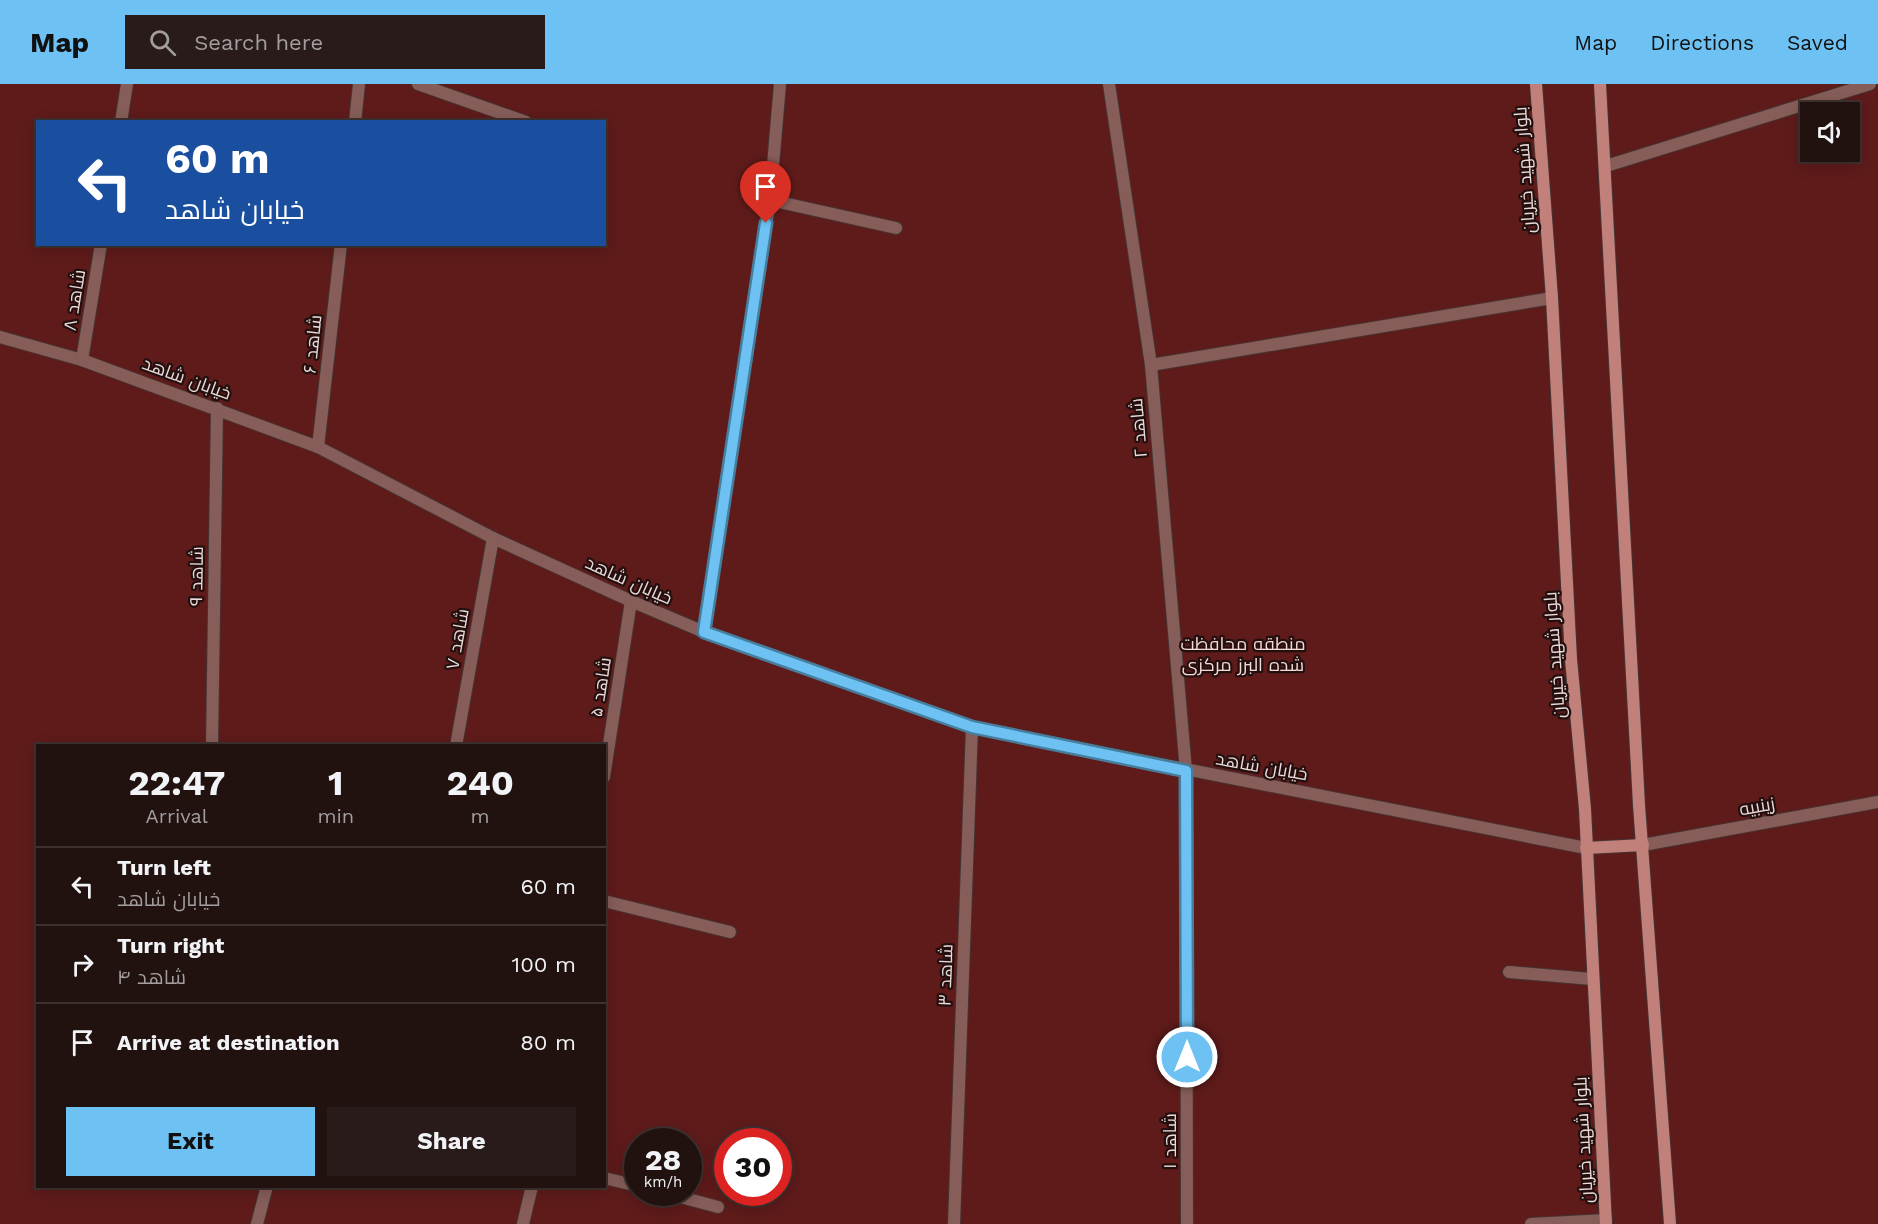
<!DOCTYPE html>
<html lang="en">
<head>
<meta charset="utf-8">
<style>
  body { margin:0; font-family:"Work Sans",Cairo,sans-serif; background:#291b19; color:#f1f3f6; height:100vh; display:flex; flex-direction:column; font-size:22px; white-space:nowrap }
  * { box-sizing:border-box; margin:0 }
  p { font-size:20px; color:#a29e9f }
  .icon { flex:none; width:33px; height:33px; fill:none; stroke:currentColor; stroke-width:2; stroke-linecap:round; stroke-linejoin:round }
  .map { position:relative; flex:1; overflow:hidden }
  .side { position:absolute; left:36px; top:660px; width:570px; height:444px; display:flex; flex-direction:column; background:#211210; border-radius:0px; box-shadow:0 3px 15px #0003,0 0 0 2px #3e3230 }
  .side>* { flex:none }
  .hud { position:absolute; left:36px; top:36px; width:570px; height:126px; border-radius:0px; box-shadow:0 3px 15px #0003,0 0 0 2px #3e3230; background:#1a4fa0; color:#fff; overflow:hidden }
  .controls { position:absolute; left:1800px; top:18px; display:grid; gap:12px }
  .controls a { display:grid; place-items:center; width:60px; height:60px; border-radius:0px; background:#211210; box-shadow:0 3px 15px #0003,0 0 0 2px #3e3230; font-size:30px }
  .speed { position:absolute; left:624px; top:1044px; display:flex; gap:12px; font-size:30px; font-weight:700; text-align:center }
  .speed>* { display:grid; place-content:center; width:78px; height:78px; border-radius:50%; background:#211210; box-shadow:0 3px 15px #0003,0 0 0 2px #3e3230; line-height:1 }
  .speed small { font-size:15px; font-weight:400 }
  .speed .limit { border:9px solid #d22; background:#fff; color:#111 }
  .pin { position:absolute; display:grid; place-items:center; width:51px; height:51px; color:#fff; margin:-62px -26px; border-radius:50% 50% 50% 0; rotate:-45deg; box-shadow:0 0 6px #0007 }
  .pin .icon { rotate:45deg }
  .me { position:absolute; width:66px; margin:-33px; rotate:0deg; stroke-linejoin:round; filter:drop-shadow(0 0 4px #0008) }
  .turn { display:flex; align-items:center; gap:21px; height:126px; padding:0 30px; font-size:27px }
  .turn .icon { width:78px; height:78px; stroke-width:2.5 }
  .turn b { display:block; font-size:42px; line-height:51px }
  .eta { display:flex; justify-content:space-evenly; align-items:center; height:102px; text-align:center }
  .eta b { font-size:36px; font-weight:700; line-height:42px }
  .action { display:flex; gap:12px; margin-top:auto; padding:12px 30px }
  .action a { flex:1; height:69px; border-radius:0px; background:#6dc2f3; color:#111; font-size:24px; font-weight:700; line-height:69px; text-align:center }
  .action a+a { background:#291b19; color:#f1f3f6 }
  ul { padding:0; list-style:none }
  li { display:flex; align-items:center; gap:18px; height:78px; padding:0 30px; border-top:2px solid #3e3230 }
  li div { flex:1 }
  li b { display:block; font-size:22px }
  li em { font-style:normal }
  header { display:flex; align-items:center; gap:36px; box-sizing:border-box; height:84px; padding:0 30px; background:#6dc2f3; color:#111 }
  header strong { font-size:28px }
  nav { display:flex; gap:33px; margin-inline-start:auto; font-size:21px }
  .search { width:420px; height:54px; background:#291b19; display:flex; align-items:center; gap:15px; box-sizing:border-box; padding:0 21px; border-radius:0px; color:#a29e9f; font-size:22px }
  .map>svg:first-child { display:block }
  .green { fill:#5e1b1a; fill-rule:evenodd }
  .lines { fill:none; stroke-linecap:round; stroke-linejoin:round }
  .minor-casing { stroke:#463331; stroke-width:14 }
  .secondary-casing { stroke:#463331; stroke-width:14 }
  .minor { stroke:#865d59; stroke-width:12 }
  .secondary { stroke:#c1807a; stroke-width:12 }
  .route-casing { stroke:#477e9e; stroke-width:15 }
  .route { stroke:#6dc2f3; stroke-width:10 }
  .labels { text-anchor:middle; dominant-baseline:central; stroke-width:4.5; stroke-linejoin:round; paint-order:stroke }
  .street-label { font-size:18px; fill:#e9dad9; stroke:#220f0e }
  .park-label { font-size:18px; fill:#f4d9d6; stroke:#220f0e }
</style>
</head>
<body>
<header>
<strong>Map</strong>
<div class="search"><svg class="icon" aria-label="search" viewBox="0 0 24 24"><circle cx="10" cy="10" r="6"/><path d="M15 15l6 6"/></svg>Search here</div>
<nav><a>Map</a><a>Directions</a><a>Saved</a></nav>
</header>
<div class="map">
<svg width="1878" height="1140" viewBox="0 0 1878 1140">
  <rect width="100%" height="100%" fill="#2c1816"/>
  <path class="green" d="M0 0H1878V1140H0ZM1810 28H1850V68H1810ZM38 38H604V160H38ZM38 662H604V1102H38ZM638 1058H688V1108H638ZM728 1058H778V1108H728Z"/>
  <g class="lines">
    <g class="minor-casing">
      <g id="minor">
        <path d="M418 0 526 38"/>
        <path d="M1109 0 1151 281 1186 687 1187 1140"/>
        <path d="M121 38 127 0"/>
        <path d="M355 38 359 0"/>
        <path d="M1606 82 1870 0"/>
        <path d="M770 116 896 144"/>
        <path d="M0 253 82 276 318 363 493 454 631 517 704 548 972 643 1586 764"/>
        <path d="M82 276 101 160"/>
        <path d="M1151 281 1552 214"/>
        <path d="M318 363 341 160"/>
        <path d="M704 548 770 116 780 0"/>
        <path d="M212 662 217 324"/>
        <path d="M456 662 493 454"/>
        <path d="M604 693 631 517"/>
        <path d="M1643 761 1878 718"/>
        <path d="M604 817 730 848"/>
        <path d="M1509 888 1592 895"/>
        <path d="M604 1094 638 1102"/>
        <path d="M662 1108 718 1123"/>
        <path d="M257 1140 267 1102"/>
        <path d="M523 1140 532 1102"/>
        <path d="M954 1140 972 643"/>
        <path d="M1531 1140 1606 1136"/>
      </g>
    </g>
    <g class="secondary-casing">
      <g id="secondary">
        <path d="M1536 0 1552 214 1571 575 1585 725 1606 1140"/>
        <path d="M1600 0 1639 721 1670 1140"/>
        <path d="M1586 764 1643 761"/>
      </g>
    </g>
    <use href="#minor" class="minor"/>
    <use href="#secondary" class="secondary"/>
  </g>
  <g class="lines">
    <g class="route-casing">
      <path id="route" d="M766 139 704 548 972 643 1186 687 1187 973"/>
    </g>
    <use href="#route" class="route"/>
  </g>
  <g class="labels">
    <g class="street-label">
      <text transform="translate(1524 86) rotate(-94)">بلوار شهید خیریان</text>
      <text transform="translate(74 216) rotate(-81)">شاهد ۸</text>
      <text transform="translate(312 260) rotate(-84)">شاهد ۶</text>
      <text transform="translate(187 294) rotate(20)">خیابان شاهد</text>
      <text transform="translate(1138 344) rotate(-95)">شاهد ۲</text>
      <text transform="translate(196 492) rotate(-89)">شاهد ۹</text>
      <text transform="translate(629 496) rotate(24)">خیابان شاهد</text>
      <text transform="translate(457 555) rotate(-80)">شاهد ۷</text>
      <text transform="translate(1554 571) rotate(-94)">بلوار شهید خیریان</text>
      <text transform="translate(600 603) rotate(-81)">شاهد ۵</text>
      <text transform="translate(1262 682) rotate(10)">خیابان شاهد</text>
      <text transform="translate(1757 722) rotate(-10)">زینبیه</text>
      <text transform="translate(945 891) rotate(-88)">شاهد ۳</text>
      <text transform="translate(1583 1056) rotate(-93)">بلوار شهید خیریان</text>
      <text transform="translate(1169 1057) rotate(-90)">شاهد ۱</text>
    </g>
    <g class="park-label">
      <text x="1243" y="559">منطقه محافظت<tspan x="1243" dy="21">شده البرز مرکزی</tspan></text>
    </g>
  </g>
</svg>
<div class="controls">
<a><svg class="icon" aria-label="sound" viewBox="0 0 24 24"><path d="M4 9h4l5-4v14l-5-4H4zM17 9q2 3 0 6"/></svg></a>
</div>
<div class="speed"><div>28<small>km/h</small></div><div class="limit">30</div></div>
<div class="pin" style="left:766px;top:139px;background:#d93025"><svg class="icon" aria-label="arrive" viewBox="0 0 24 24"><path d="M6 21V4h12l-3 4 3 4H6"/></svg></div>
<svg class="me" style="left:1187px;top:973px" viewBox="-20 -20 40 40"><circle r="17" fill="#6dc2f3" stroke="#fff" stroke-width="3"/><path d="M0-11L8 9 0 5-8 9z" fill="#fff"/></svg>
<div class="hud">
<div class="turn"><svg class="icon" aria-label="left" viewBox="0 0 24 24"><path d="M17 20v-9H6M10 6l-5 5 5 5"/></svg><div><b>60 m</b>خیابان شاهد</div></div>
</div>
<section class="side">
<div class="eta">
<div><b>22:47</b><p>Arrival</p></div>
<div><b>1</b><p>min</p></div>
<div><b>240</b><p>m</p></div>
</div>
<ul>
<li><svg class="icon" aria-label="left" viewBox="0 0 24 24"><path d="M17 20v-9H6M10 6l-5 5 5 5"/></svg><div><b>Turn left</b><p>خیابان شاهد</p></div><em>60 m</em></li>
<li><svg class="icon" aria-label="right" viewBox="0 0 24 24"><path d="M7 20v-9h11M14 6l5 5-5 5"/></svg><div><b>Turn right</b><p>شاهد ۴</p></div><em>100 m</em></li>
<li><svg class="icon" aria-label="arrive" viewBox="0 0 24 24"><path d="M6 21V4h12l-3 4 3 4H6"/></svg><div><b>Arrive at destination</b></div><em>80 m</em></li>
</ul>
<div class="action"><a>Exit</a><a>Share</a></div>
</section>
</div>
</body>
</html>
